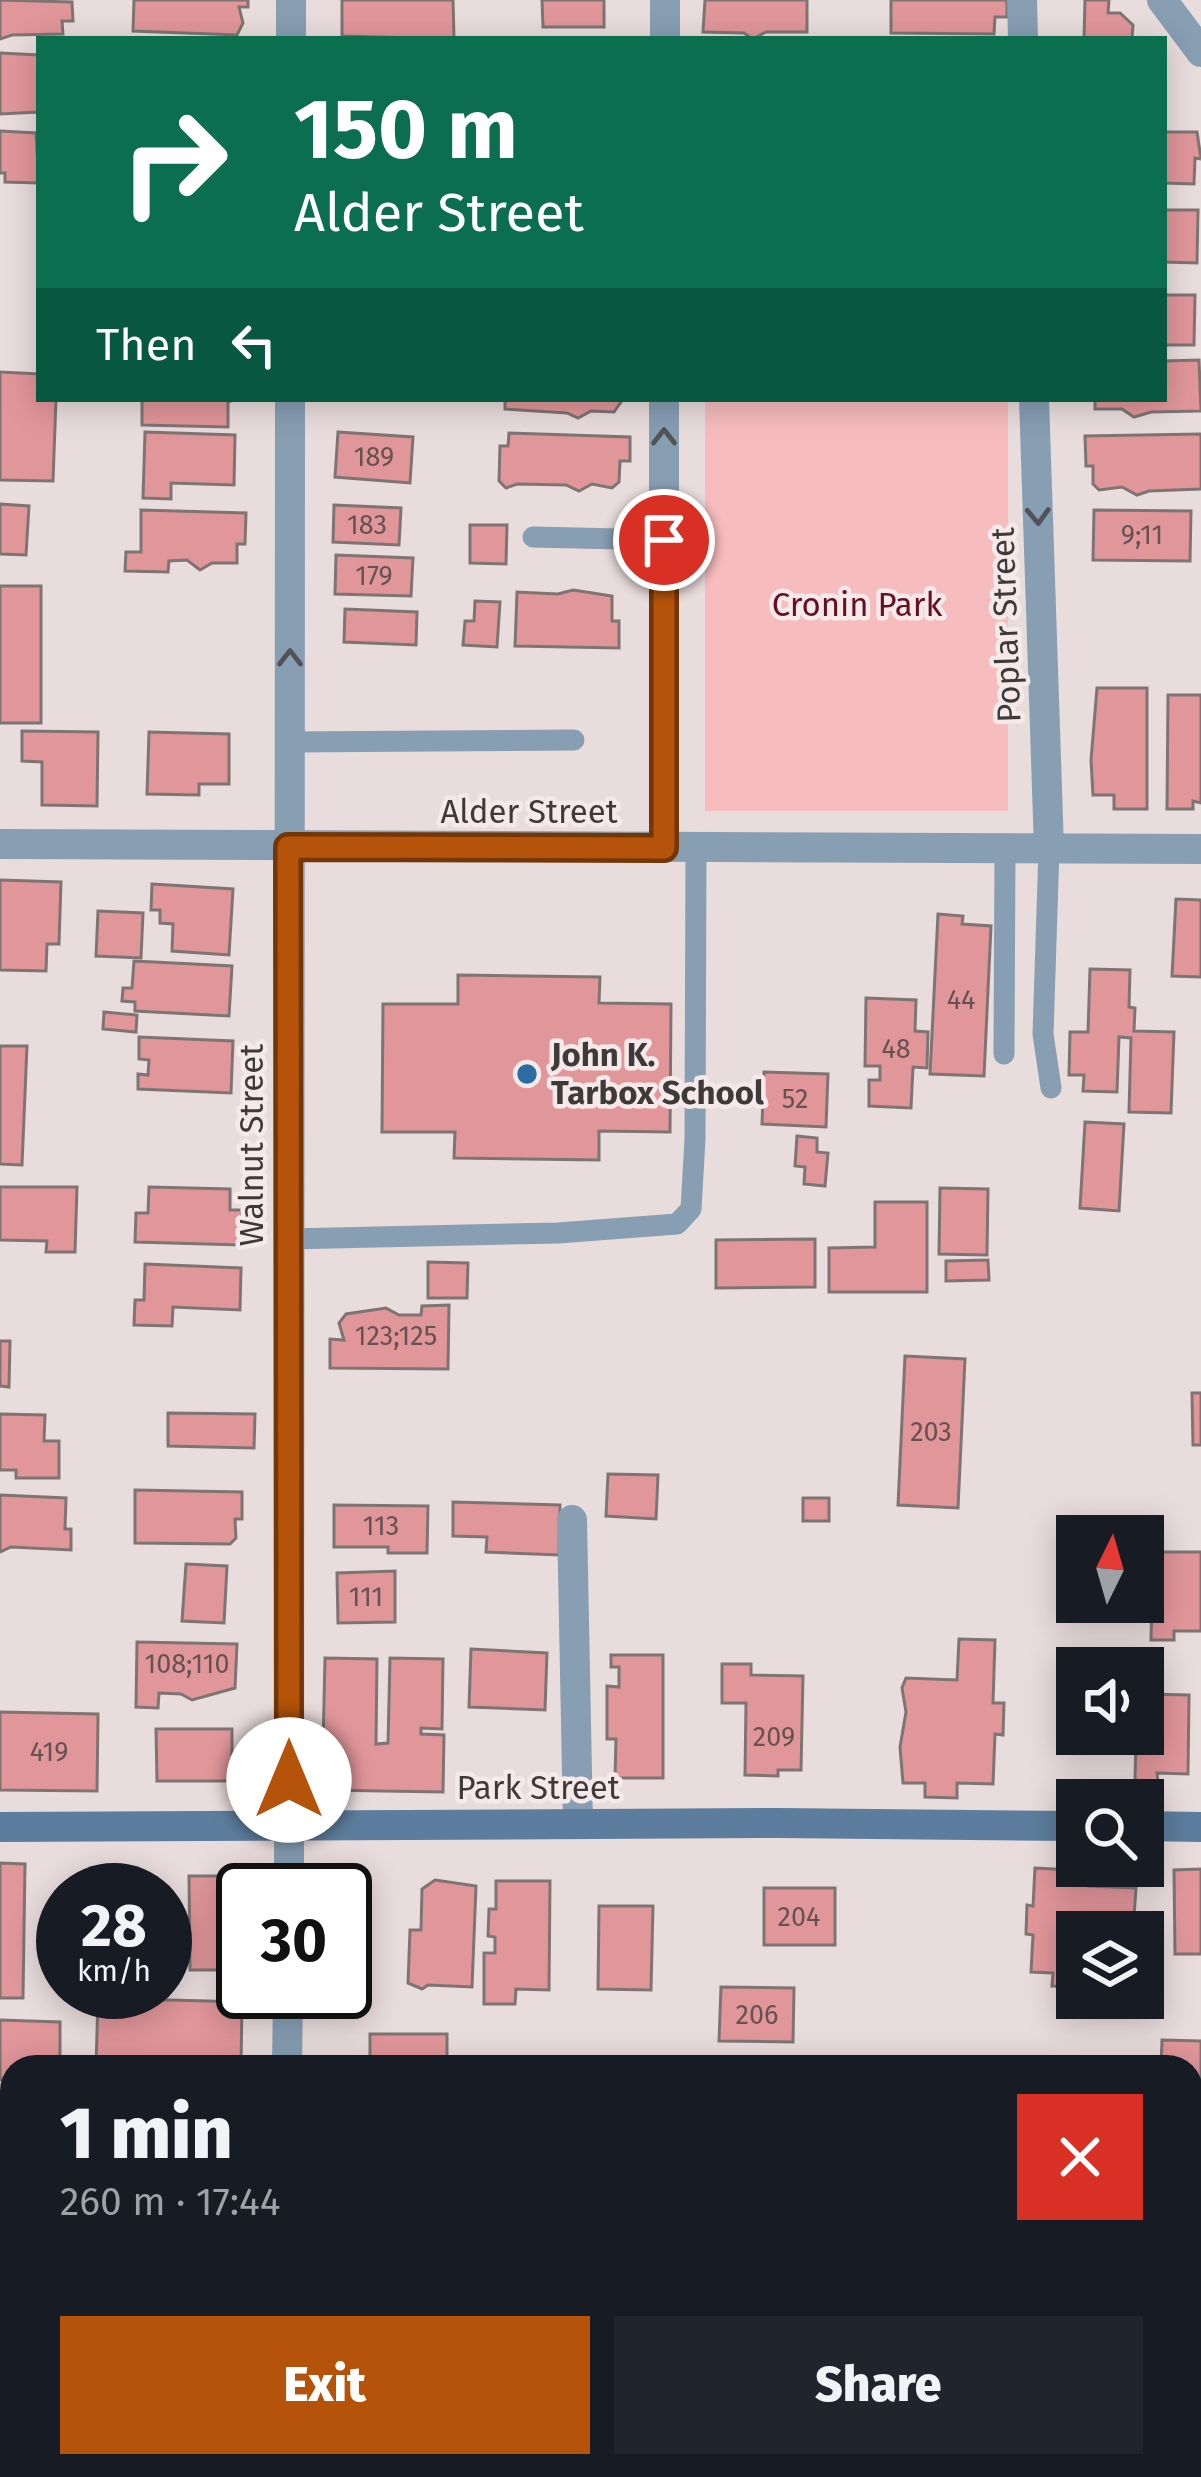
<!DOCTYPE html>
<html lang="en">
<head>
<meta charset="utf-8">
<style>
  body { margin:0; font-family:"Fira Sans",sans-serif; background:#20242c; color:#f1f3f6; height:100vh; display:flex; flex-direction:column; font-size:45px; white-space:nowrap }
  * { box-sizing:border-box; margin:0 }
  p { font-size:39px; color:#9ea1a6 }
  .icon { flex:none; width:66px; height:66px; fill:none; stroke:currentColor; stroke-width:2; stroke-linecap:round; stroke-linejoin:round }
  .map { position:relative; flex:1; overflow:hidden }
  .details { position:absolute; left:0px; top:2055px; width:1203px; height:423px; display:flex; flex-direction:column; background:#171b24; border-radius:36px 36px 0 0; box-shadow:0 6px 30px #0003 }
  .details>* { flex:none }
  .hud { position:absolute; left:36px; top:36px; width:1131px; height:366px; border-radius:0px; box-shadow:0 6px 30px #0003; background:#0b6e4f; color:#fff; overflow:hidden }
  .needle { width:78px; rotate:5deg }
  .buttons { position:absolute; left:1056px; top:1515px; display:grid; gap:24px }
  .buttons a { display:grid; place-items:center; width:108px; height:108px; border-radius:0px; background:#171b24; box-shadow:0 6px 30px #0003; font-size:60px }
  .speed { position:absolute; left:36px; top:1863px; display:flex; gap:24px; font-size:60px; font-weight:700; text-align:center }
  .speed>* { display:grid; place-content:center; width:156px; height:156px; border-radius:50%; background:#171b24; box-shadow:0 6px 30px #0003; line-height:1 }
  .speed small { font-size:30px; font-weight:400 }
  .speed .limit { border:6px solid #111; border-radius:18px; background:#fff; color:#111 }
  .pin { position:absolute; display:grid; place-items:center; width:102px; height:102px; color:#fff; margin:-51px; border:6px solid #fff; border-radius:50%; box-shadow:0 3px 12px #0007 }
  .me { position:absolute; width:132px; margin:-66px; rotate:0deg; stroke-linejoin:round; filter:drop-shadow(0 0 9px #0008) }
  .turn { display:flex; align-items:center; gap:42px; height:252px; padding:0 60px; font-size:54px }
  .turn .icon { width:156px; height:156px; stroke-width:2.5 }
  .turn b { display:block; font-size:84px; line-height:102px }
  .then { display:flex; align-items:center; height:114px; padding:0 60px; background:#0003; gap:24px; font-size:45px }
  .round { display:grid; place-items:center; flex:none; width:126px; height:126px; border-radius:0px; background:#20242c }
  .overview { display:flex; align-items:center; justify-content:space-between; height:204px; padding:0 60px }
  h1 { font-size:72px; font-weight:800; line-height:90px }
  .action { display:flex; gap:24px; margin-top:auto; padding:24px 60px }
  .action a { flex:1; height:138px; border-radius:0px; background:#b45309; color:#fff; font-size:48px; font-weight:800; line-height:138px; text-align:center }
  .action a+a { background:#20242c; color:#f1f3f6 }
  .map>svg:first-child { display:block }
  .green { fill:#f7bcbe }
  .building { fill:#e1969a; stroke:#7f7474; stroke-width:3 }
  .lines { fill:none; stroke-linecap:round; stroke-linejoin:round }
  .lane { stroke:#879eb3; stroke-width:21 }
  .street { stroke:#879eb3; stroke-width:30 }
  .secondary { stroke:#5c7d9d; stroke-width:30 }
  .oneway { stroke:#515358 }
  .route-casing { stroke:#753606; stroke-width:30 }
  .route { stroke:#b45309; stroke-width:21 }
  .poi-dot { fill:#2b6ca2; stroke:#f6e9ea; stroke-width:4.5 }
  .labels { text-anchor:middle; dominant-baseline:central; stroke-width:9; stroke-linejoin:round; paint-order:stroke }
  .number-label { font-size:27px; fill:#685152 }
  .park-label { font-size:33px; fill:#670e20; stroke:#f6e9ea }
  .street-label { font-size:33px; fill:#3f3a3a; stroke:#f6e9ea }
  .poi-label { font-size:33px; font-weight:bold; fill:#3f3a3a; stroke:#f6e9ea; text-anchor:start }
</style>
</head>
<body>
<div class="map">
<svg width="1201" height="2477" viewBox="0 0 1201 2477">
  <rect width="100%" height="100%" fill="#e9dcdc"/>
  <rect class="green" x="705" y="399" width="303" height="412"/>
  <g class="building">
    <path d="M0 0 72 2 73 21H62L63 34 12 35 0 39Z"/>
    <path d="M134 0H248V7H239L243 23 237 35 133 31Z"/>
    <path d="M342 0H453L454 39 342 36Z"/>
    <path d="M542 0H604V27H543Z"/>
    <path d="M705 0H807V32H766L753 39 744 33 703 32Z"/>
    <path d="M891 0H1007V17H995L994 34 891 33Z"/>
    <path d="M1085 0H1109L1108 13H1120L1133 25 1132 39H1084Z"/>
    <path d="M0 53 39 55V112L0 114Z"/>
    <path d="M0 131 36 133 39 183 5 182V173H0Z"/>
    <path d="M1164 132H1197L1201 159 1195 158 1194 184 1164 183Z"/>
    <path d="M1164 210H1198L1197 263 1164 262Z"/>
    <path d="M1164 295H1195L1194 345H1164Z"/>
    <path d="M1199 360 1201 411 1151 412 1134 417 1122 409H1095V399H1164V361Z"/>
    <path d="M0 372 39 374V399H56L53 481 0 480Z"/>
    <path d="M142 399H235L228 402V427L142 425Z"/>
    <path d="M505 399H623L614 412 591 411 578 418 567 413 505 409Z"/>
    <path d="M145 432 235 435 234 485 171 483V499L143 498Z"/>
    <path d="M338 432 413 437 410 483 335 477Z"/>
    <path d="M509 433 630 437V461H620L619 482 612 488 592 484 579 491 566 485 517 484 506 488 499 481 500 446H508Z"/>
    <path d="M1201 434V489L1149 491 1137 495 1122 487 1099 490 1093 484V466H1086L1085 436Z"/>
    <path d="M0 504 29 506 26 555 0 554Z"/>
    <path d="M334 505 401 508 399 545 333 542Z"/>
    <path d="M141 510 246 513 245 544H237V563H212L200 570 187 560 169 561 168 572 125 571 126 552H141Z"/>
    <path d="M1094 510 1191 511 1190 561 1093 560Z"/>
    <path d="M470 525H507L506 564 470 563Z"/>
    <path d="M336 555 413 558 411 596 335 594Z"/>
    <rect x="0" y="586" width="41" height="137"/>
    <path d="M573 590 612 596V621H619V648L515 646 517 592 558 594Z"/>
    <path d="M475 601 500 602 497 647 463 645 465 621H474Z"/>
    <path d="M345 609 417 612 416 645 344 642Z"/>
    <path d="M1097 688H1147V809H1114V795H1093L1091 760Z"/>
    <path d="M1168 695H1201V803L1193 801V809H1167Z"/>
    <path d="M22 731 98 732 97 806 42 805V762L22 761Z"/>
    <path d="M149 732 229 734V784H199V795L147 794Z"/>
    <path d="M0 880 61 882 59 944H47L46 971 0 970Z"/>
    <path d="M152 884 233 889 229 955 172 951 173 924 160 923V910H151Z"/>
    <path d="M1176 899 1201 900V977L1172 976Z"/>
    <path d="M98 911 143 913 141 958 96 956Z"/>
    <path d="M938 914 963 916 962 924 991 926 984 1076 930 1074Z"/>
    <path d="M134 961 232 966 229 1016 135 1011V1002L122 1001 123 988H132Z"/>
    <path d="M1090 969 1130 970 1129 1007 1135 1008 1134 1031 1174 1032 1171 1113 1129 1112 1131 1038 1119 1037 1117 1092 1083 1091 1084 1075H1069L1070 1032H1088Z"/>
    <path d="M458 975 600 977 599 1003 671 1004 670 1132 599 1131V1160L454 1158 455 1132H382L383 1004H458Z"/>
    <path d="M866 998 916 1000 915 1031 928 1032 927 1068 913 1067 911 1108 869 1106V1080H880V1066H865Z"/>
    <path d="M104 1012 137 1015 136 1032 103 1029Z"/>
    <path d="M139 1037 233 1041 231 1093 138 1089V1074L148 1075 149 1060 139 1059Z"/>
    <path d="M0 1046H27L22 1165 0 1164Z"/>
    <path d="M764 1072 828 1074 826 1127 762 1124Z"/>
    <path d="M1085 1122 1124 1124 1119 1211 1080 1208Z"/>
    <path d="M797 1136 817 1138V1152L828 1153 825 1186 804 1184 805 1167 795 1166Z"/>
    <path d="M0 1187H77L75 1252H46L47 1241 0 1240Z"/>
    <path d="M149 1187 230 1189V1210H242L241 1245 135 1242 136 1213H148Z"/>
    <path d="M940 1188 988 1189 987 1255 939 1254Z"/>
    <path d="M875 1202H927V1292H829V1248L875 1247Z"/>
    <path d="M815 1239V1287L716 1288V1240Z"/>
    <path d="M988 1260 989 1280 946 1281V1261Z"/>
    <path d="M428 1262 468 1263 467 1298H428Z"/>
    <path d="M145 1264 241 1268 240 1310 173 1307 172 1326 134 1325 135 1300H144Z"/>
    <path d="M449 1305 448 1369 330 1368V1339L344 1340 339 1323 346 1314 386 1308 399 1315H421L422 1306Z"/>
    <path d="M0 1341H10L9 1387 0 1386Z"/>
    <path d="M905 1356 965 1359 958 1508 898 1505Z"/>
    <path d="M1192 1393H1201V1445H1193Z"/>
    <path d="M168 1413 255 1414 254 1448 168 1446Z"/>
    <path d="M0 1414 45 1415 44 1441H59V1478H16V1470H0Z"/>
    <path d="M608 1474 658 1475 656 1519 606 1516Z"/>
    <path d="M135 1490 242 1492V1519H235L236 1538 230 1544 135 1543Z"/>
    <path d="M0 1495 66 1498 65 1529H71V1550L11 1547 0 1552Z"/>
    <rect x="803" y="1498" width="26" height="23"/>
    <path d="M453 1502 560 1505 559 1555 486 1552 487 1537 453 1536Z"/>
    <path d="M334 1505 428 1506 427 1553H388V1547H334Z"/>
    <path d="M1153 1552H1201V1631H1174V1640H1151Z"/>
    <path d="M186 1564 227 1566 224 1623 182 1621Z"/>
    <path d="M395 1571V1622L338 1623 337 1573Z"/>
    <path d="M959 1639 995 1640 993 1703H1004L1003 1735 995 1734 993 1784 957 1783V1798L925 1797V1783H903L900 1747 906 1712 902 1688 906 1678 957 1680Z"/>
    <path d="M137 1642 237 1644 235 1688 192 1700 181 1694 159 1693 158 1708 136 1707Z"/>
    <path d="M471 1649 547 1653 545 1710 469 1707Z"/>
    <path d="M611 1655H663V1778H615L616 1739H607V1686L619 1687V1667H611Z"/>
    <path d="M325 1658 377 1659 376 1744 388 1743 390 1658 443 1659 442 1729 421 1728V1734L444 1735 443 1792 322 1790Z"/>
    <path d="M722 1664H751V1675L803 1676 801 1770H778V1776L745 1775 746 1703H722Z"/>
    <path d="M1143 1694 1189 1695 1188 1774 1157 1773 1158 1782H1135L1136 1734H1143Z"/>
    <path d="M0 1712 98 1714 97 1791 0 1790Z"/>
    <path d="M156 1729H232V1781H157Z"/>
    <path d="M0 1863 25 1864 23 1998H0Z"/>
    <path d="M1035 1868 1090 1871 1089 1886 1136 1888 1133 1932H1077V1987L1052 1986 1053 1973 1031 1972 1033 1935 1026 1934 1027 1905 1033 1906Z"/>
    <path d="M1201 1869V1954H1175L1174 1870Z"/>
    <path d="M189 1876H240L242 1970H190Z"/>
    <path d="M435 1880 476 1886 472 1987 428 1985 422 1989 408 1983 410 1930H421L422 1889Z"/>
    <path d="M496 1881H550L549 1990 516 1989 515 2004H484V1953H495V1937L488 1936 489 1909H496Z"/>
    <rect x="764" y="1888" width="71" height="57"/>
    <path d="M599 1906H653L651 1990 598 1989Z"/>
    <path d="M721 1987 794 1988 793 2042 719 2041Z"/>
    <path d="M98 1998 242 2002 241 2067H96Z"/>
    <path d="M0 2020 60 2022V2067H12V2081L0 2080Z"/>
    <rect x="370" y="2034" width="77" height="33"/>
    <path d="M1162 2040 1201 2041V2096H1191V2067H1161Z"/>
    <path d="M1191 2154H1201V2267L1195 2262 1196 2242 1191 2237 1195 2192H1191Z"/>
    <path d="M0 2249H11L9 2301H0Z"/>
    <path d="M0 2321H12V2381L0 2380Z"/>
    <path d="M1191 2430H1201V2477H1167L1168 2466H1191Z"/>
    <rect x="138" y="2466" width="70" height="11"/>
    <rect x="493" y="2466" width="53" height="11"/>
    <rect x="799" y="2466" width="52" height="11"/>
    <path d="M855 2466H921L920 2477H855Z"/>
  </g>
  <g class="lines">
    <g class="lane">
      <path d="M533 537 664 540"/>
      <path d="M290 742 574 740"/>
      <path d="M1049 849 1043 1034 1051 1088"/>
      <path d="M1004 1054 1005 849"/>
      <path d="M288 1239 558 1233 677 1224 691 1209 695 1139 696 848"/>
    </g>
    <g class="street">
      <path d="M1022 0 1023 39"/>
      <path d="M1162 0 1201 52"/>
      <path d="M291 39V0"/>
      <path d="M665 39V0"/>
      <path d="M664 399V848"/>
      <path d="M1034 399 1049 849"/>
      <path d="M0 844 1201 849"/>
      <path d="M572 1520 578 1824"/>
      <path d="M289 1890 290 399"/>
      <path d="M287 2067 288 1992"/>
      <path d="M1191 2319H1201"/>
      <path d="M285 2466V2477"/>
      <path d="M1112 2466V2477"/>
    </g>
    <g class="secondary">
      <path d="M1143 1826 1201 1827"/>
      <path d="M0 1827 778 1823 1077 1826"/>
    </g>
  </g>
  <defs><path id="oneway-chevron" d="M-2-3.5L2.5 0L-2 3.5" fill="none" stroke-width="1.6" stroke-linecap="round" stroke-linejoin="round" transform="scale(3)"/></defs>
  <g class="oneway">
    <use href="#oneway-chevron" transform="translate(664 437) rotate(-90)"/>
    <use href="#oneway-chevron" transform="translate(1038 516) rotate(88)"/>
    <use href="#oneway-chevron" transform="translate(290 658) rotate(-90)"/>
  </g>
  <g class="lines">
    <g class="route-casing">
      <path id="route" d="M289 1780 288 847 664 848V540"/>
    </g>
    <use href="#route" class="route"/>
  </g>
  <circle class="poi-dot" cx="527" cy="1074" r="12"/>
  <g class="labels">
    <g class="number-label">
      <text x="374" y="457">189</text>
      <text x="367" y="525">183</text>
      <text x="1142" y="535">9;11</text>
      <text x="374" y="576">179</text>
      <text x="961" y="1000">44</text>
      <text x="896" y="1049">48</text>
      <text x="795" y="1099">52</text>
      <text x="396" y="1336">123;125</text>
      <text x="931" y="1432">203</text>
      <text x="381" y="1526">113</text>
      <text x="366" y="1597">111</text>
      <text x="187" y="1664">108;110</text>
      <text x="774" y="1737">209</text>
      <text x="49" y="1752">419</text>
      <text x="799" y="1917">204</text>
      <text x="757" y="2015">206</text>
    </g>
    <g class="park-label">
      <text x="857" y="605">Cronin Park</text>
    </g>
    <g class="street-label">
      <text transform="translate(1006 625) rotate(-92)">Poplar Street</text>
      <text x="529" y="812">Alder Street</text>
      <text transform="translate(252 1145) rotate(-90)">Walnut Street</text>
      <text x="538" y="1788">Park Street</text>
    </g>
    <g class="poi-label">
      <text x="551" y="1055">John K.<tspan x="551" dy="38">Tarbox School</tspan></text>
    </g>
  </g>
</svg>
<div class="buttons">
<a><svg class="needle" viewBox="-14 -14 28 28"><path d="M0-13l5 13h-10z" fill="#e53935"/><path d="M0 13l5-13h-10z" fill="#9ea1a6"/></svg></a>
<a><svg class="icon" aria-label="sound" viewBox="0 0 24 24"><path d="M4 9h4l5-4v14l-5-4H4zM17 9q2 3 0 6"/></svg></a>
<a><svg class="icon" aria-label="search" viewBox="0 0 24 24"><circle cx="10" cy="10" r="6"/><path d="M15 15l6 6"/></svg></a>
<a><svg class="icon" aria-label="layers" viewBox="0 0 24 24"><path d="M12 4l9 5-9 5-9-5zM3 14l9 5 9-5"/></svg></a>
</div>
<div class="speed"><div>28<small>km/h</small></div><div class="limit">30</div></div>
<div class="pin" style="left:664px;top:540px;background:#d93025"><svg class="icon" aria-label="arrive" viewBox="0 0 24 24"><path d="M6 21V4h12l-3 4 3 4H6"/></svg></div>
<svg class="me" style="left:289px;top:1780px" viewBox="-20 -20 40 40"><circle r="19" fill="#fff"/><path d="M0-13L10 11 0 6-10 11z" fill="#b45309"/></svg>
<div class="hud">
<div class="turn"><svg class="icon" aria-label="right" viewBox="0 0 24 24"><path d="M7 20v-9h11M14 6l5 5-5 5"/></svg><div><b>150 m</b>Alder Street</div></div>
<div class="then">Then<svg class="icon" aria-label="left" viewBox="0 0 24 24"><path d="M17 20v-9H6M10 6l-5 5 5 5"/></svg></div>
</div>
<section class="details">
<div class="overview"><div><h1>1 min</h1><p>260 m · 17:44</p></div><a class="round" style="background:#d93025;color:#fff"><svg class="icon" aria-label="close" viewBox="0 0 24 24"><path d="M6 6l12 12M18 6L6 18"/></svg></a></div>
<div class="action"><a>Exit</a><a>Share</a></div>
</section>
</div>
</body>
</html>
